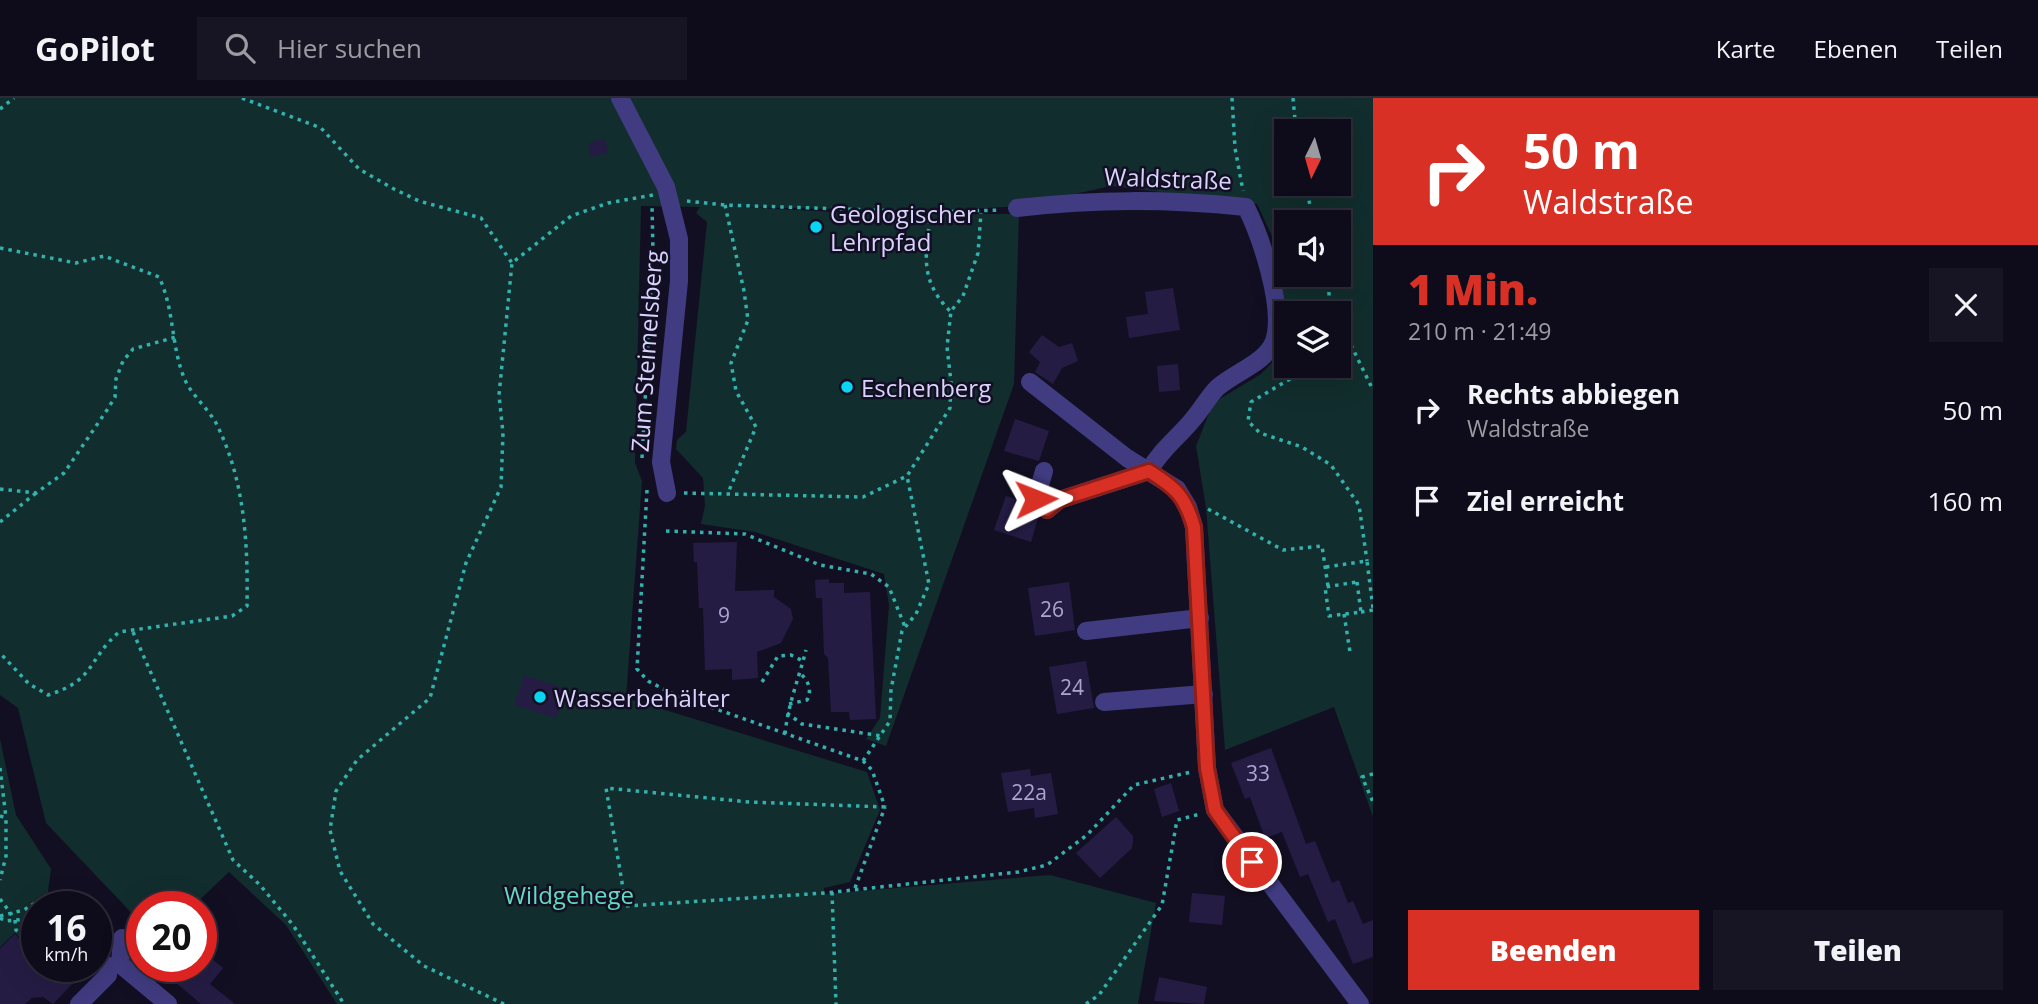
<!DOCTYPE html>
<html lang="de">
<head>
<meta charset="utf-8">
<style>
  body { margin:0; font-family:"Open Sans",sans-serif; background:#171423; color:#f1f3f6; height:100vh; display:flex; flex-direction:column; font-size:26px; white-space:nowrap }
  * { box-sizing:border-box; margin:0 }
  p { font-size:23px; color:#9b9ba2 }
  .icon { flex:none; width:38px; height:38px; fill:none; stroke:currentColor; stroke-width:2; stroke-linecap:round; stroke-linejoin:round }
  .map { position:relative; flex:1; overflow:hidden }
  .side { display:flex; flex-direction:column; background:#0e0b1a; width:665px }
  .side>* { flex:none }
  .banner { background:#d93025; color:#fff; overflow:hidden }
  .needle { width:46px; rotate:185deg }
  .buttons { position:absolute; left:1274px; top:21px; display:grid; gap:14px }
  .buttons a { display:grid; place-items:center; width:77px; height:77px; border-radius:0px; background:#0e0b1a; box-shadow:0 7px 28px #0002,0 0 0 2px #2e2b39; font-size:35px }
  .speed { position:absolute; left:21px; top:793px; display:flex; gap:14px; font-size:35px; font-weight:700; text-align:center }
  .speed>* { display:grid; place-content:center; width:91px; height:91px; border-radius:50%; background:#0e0b1a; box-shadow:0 7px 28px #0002,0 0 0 2px #2e2b39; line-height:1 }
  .speed small { font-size:18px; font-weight:400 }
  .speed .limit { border:10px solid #d22; background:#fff; color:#111 }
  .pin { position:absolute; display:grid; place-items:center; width:60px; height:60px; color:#fff; margin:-30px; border:4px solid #fff; border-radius:50%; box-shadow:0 2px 7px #0007 }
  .me { position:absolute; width:77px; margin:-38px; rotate:88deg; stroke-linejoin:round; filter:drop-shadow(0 0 5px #0008) }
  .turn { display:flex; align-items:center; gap:24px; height:147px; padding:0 35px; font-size:32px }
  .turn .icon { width:91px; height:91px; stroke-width:2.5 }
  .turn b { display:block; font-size:49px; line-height:60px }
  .round { display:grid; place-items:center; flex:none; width:74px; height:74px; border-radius:0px; background:#171423 }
  .overview { display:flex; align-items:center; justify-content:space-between; height:119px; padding:0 35px }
  h1 { font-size:42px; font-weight:800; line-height:52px; color:#d93025 }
  .action { display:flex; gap:14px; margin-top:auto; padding:14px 35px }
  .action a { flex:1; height:80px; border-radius:0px; background:#d93025; color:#fff; font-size:28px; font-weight:800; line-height:80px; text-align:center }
  .action a+a { background:#171423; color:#f1f3f6 }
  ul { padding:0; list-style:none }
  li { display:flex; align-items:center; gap:21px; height:91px; padding:0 35px }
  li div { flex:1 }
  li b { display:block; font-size:26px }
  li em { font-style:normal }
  header { display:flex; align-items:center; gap:42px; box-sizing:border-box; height:98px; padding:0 35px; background:#0e0b1a; border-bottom:2px solid #2e2b39 }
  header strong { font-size:33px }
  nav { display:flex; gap:38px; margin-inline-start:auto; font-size:24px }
  .search { width:490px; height:63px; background:#171423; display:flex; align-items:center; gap:18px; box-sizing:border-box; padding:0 24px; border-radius:0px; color:#9b9ba2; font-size:26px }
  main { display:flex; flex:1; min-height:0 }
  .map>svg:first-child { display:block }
  .green { fill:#122d2d; fill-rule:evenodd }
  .building { fill:#251c44 }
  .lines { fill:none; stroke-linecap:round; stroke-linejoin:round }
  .path { stroke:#33b1ad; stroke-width:3.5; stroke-dasharray:3.5 5; stroke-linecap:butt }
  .minor { stroke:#413c81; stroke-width:18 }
  .route-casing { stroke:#8d1f18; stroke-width:18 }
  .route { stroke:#d93025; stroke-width:12 }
  .poi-dot { fill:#09d5f3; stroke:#130f23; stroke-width:2.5 }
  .labels { text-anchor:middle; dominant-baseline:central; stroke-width:5; stroke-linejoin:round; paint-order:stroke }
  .number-label { font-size:21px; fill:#aca5cf }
  .street-label { font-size:24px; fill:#d9d3fd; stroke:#130f23 }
  .poi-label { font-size:24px; fill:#d9d3fd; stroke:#130f23; text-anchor:start }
  .park-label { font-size:24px; fill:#62dbc0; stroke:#130f23 }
</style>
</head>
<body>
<header>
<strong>GoPilot</strong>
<div class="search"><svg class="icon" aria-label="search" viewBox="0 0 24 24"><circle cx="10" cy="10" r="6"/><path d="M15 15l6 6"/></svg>Hier suchen</div>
<nav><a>Karte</a><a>Ebenen</a><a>Teilen</a></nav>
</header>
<main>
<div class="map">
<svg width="1373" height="906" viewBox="0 0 1373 906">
  <rect width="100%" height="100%" fill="#130f23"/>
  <g class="green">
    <path d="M0 0H1373V719L1334 609 1225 652 1206 410 1196 348 1213 305 1261 276 1281 255 1286 232V268H1339V215H1286V230L1273 166V140L1257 106 1111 88 1021 108 930 113 738 109 875 116H1019L1014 286 886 648 866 641 880 620 889 507 884 476 755 434 701 426 705 408 703 380 676 351 677 342 686 334 707 124 696 115 700 109 641 108 635 365 642 383 626 600 867 674 880 712 850 784 824 790V796L1050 777 1156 805 1138 906H337L286 827 229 774 193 808H142V826L46 725 18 610 0 597ZM1286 33H1339V86H1286ZM1286 124H1339V177H1286Z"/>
    <path d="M0 641 16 717 51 771 46 808H37V837L32 841 22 842 15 835 0 849Z"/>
  </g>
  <g class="building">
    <path d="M605 41 608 55 591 59 588 45Z"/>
    <path d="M1173 190 1180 232 1129 240 1126 219 1148 216 1145 194Z"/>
    <path d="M1042 237 1059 249 1072 245 1078 263 1062 270 1053 286 1035 274 1040 264 1029 254Z"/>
    <path d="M1178 266 1180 292 1159 294 1157 268Z"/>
    <path d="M1015 321 1049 333 1039 363 1004 353Z"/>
    <path d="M1006 398 1025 404 1038 420 1031 444 994 432Z"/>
    <path d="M737 444 735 493 774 492V499L791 511 793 521 781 545 757 554 758 580 732 582V571L705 572 703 510H699L697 464H694L693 445Z"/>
    <path d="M829 481V485H844V495L870 494 876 621 850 622 849 614H831L828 560 824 556 822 500H816L815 482Z"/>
    <path d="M1069 484 1075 532 1035 538 1028 490Z"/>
    <path d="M1086 563 1094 610 1057 616 1049 569Z"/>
    <path d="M524 577 566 591 556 620 514 607Z"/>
    <path d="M1271 650 1306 746 1315 743 1332 785 1339 782 1348 805 1353 803 1363 826 1373 822V859L1353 866 1335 821 1328 824 1308 776 1300 779 1282 734 1265 740 1250 699 1245 701 1231 665Z"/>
    <path d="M1030 671 1031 678 1051 675 1058 716 1035 720 1034 710 1008 714 1001 675Z"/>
    <path d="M1171 685 1179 713 1162 719 1154 691Z"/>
    <path d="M1116 719 1133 738V744L1132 750 1100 780 1076 755Z"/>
    <path d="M1192 795 1225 798 1222 827 1189 824Z"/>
    <path d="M15 836 26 849 37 838V868H69V875L76 882 53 906 43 899 32 900 25 906H0V850Z"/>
    <path d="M207 857 223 870 210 886 235 906H201L156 868H186L192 874 201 868Z"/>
    <path d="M1159 879 1207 889 1204 906 1154 903Z"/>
  </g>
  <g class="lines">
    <g class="path">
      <path d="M242 0 321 30 359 71 394 91 419 103 481 120 512 165"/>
      <path d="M1232 0 1235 50 1243 93"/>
      <path d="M1293 0 1296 33"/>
      <path d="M0 11 14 0"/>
      <path d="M1305 86 1314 124"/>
      <path d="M687 103 725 107 931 114 1001 112"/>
      <path d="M725 107 744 193 748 222 731 265 736 293 756 329 728 395"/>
      <path d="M931 114C926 154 918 181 950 213"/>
      <path d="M0 150 76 165 104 158 159 179C174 210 171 245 183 277 189 295 207 309 216 325 245 382 248 446 247 508L232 518 119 534C87 562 96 582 48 597L29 586 0 555"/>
      <path d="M1328 177 1330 215"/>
      <path d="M1339 235 1349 243 1373 292"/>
      <path d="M1312 268 1251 304 1248 323 1260 335 1302 349 1331 367 1359 407 1367 463"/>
      <path d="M642 360 653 155 652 106"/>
      <path d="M0 391 36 395 64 375 107 312 115 299 116 281 123 263 133 251 176 239"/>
      <path d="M647 392 637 571 648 583 671 595 863 663 872 672 885 709"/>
      <path d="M684 395 863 399 907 378 950 310 951 284 947 249 951 213 963 198 978 155 981 115"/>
      <path d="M1208 411 1283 452 1322 448 1328 488"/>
      <path d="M0 424 36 395"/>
      <path d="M666 433 745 436 820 467 871 476 889 489 905 529"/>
      <path d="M1326 469 1367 463 1373 510"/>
      <path d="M1357 484 1361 514 1329 518 1325 489Z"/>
      <path d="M1361 514 1373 512"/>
      <path d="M1344 516 1350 554"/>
      <path d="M133 534 233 762 260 787 293 827 344 906"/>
      <path d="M762 584 778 558 791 557 803 563"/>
      <path d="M789 606 807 602C812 592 809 584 801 576"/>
      <path d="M787 615 802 626 882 638"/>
      <path d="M785 636C788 606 799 580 806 552"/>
      <path d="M863 663 890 623 891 592 902 533 916 516 929 486 907 378"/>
      <path d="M0 670 6 720"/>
      <path d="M1373 676 1362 679 1373 704"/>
      <path d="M885 709 749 704 606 690 626 808 825 795 1018 774 1047 767 1087 737 1134 687 1191 674"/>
      <path d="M0 718 6 720V758L0 782"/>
      <path d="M855 790 885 709"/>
      <path d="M832 794 836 906"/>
      <path d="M0 801 12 817"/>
      <path d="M0 818 24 812 53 794"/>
      <path d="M0 820 6 823 37 820"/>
      <path d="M15 822 16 832 26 839 37 834"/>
      <path d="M504 906 424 868 373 826 340 773 330 732 336 693 357 662 430 600 466 465 501 389 503 335 499 297 512 165 571 118 608 105 653 97"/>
      <path d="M1086 906 1099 897 1162 807 1177 722 1200 716"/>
    </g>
    <g class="minor">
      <path d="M620 0 666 89 679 141V183L661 364 667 395"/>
      <path d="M1017 110C1098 101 1165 101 1246 109 1261 139 1285 210 1274 243 1266 265 1233 275 1217 290 1208 299 1202 311 1194 320 1179 339 1161 351 1149 373"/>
      <path d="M1030 284 1127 360 1177 391 1188 409 1194 429 1207 670 1215 712 1360 906"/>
      <path d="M1044 373 1036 401 1047 412 1059 402 1149 373"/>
      <path d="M1086 533 1200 520"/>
      <path d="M1104 604 1204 596"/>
      <path d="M122 840 120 866 168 906"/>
      <path d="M79 906 108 877 109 868"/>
    </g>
  </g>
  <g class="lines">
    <g class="route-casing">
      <path id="route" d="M1036 401 1047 412 1059 402 1149 373C1176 390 1185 398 1194 429L1207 670 1215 712 1252 764"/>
    </g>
    <use href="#route" class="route"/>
  </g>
  <g class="poi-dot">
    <circle cx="816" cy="129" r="7"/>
    <circle cx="847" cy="289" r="7"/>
    <circle cx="540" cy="599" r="7"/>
  </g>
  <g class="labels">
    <g class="number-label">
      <text x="1052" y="511">26</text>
      <text x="724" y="517">9</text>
      <text x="1072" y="589">24</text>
      <text x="1258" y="675">33</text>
      <text x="1029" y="694">22a</text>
    </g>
    <g class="street-label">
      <text transform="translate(1168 80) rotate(2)">Waldstraße</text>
      <text transform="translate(646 253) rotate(-86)">Zum Steimelsberg</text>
    </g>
    <g class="poi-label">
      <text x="830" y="115">Geologischer<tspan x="830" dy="28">Lehrpfad</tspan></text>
      <text x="861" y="289">Eschenberg</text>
      <text x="554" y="599">Wasserbehälter</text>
    </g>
    <g class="park-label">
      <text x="569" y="796">Wildgehege</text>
    </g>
  </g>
</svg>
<div class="buttons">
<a><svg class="needle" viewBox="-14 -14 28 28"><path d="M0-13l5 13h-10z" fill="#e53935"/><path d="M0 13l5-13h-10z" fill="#9b9ba2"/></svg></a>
<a><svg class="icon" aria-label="sound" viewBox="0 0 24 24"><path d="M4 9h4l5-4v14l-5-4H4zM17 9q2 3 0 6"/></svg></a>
<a><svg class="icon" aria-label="layers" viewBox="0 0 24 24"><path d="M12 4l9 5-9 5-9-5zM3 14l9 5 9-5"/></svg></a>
</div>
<div class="speed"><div>16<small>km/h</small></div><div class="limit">20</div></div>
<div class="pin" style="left:1252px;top:764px;background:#d93025"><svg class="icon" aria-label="arrive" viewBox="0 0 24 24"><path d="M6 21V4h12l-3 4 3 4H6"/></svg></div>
<svg class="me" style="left:1036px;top:401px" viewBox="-20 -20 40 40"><path d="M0-17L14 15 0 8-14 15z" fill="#d93025" stroke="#fff" stroke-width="4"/></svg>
</div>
<section class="side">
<div class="banner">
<div class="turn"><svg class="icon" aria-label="right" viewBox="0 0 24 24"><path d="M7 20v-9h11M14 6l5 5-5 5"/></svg><div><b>50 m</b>Waldstraße</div></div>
</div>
<div class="overview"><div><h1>1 Min.</h1><p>210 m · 21:49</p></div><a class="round"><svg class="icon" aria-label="close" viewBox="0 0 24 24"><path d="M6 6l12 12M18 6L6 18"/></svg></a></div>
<ul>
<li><svg class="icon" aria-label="right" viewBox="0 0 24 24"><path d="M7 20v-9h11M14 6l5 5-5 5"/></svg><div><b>Rechts abbiegen</b><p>Waldstraße</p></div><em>50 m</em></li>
<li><svg class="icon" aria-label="arrive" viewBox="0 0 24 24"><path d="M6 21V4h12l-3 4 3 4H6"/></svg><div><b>Ziel erreicht</b></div><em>160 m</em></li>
</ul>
<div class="action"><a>Beenden</a><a>Teilen</a></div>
</section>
</main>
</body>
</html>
